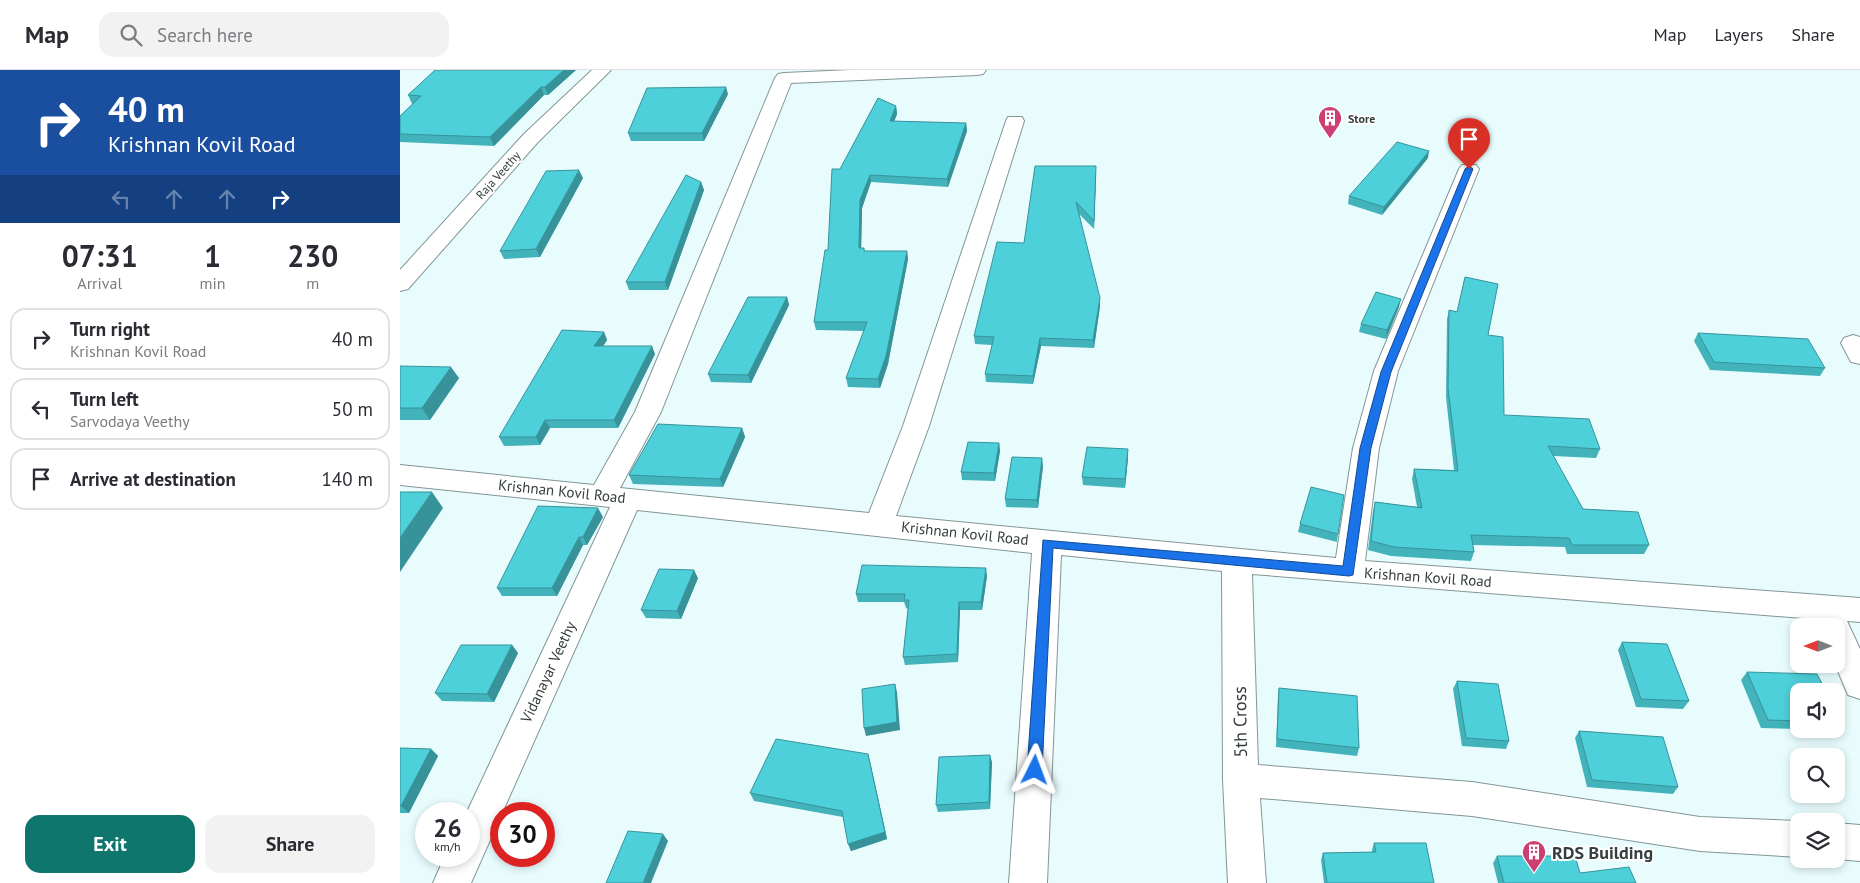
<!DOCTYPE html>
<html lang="en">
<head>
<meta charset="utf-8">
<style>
  body { margin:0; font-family:"PT Sans",sans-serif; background:#f2f2f3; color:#2b2b33; height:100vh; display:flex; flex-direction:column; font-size:19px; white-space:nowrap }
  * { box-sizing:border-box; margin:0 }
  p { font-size:16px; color:#7c7c81 }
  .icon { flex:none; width:28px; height:28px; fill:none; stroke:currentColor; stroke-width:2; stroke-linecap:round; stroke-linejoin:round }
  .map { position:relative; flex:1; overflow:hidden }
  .side { display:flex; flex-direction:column; background:#fff; width:400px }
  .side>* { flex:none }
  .guide { background:#1a4fa0; color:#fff; overflow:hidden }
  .needle { width:32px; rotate:270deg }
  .tools { position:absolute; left:1390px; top:548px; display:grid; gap:10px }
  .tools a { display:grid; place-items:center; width:55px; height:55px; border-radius:10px; background:#fff; box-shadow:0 2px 8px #0003; font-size:25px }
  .speed { position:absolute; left:15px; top:732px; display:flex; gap:10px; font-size:25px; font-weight:700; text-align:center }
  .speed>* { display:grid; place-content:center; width:65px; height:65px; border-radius:50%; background:#fff; box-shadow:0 2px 8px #0003; line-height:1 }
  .speed small { font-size:12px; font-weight:400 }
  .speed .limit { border:8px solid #d22; background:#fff; color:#111 }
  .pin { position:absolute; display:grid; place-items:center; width:42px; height:42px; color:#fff; margin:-51px -21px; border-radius:50% 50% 50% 0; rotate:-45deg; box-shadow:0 0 5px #0007 }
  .pin .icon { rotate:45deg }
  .me { position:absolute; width:55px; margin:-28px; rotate:3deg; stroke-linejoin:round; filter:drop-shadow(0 0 4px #0008) }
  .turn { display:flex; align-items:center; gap:18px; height:105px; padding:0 25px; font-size:22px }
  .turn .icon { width:65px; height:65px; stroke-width:2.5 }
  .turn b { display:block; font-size:35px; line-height:42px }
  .lanes { display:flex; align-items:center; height:48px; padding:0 25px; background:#0003; justify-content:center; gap:25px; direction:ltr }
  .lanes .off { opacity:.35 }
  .eta { display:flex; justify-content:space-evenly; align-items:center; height:85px; text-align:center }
  .eta b { font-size:30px; font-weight:600; line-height:35px }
  .action { display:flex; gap:10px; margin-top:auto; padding:10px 25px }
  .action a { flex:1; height:58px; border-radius:15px; background:#0f766e; color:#fff; font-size:20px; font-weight:600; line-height:58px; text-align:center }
  .action a+a { background:#f2f2f3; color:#2b2b33 }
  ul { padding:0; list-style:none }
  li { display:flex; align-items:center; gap:15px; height:62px; margin:0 10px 8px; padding:0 15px; border:2px solid #e1e1e2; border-radius:15px }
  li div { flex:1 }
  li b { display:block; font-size:19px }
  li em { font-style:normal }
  header { display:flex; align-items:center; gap:30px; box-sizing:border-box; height:70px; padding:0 25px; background:#fff; border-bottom:1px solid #e1e1e2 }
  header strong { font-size:24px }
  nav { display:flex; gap:28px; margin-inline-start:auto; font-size:18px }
  .search { width:350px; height:45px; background:#f2f2f3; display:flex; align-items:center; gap:12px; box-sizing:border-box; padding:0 18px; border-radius:15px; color:#7c7c81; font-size:19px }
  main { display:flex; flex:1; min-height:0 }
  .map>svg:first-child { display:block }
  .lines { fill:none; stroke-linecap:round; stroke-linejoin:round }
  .minor-casing { stroke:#839597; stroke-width:2 }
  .minor { fill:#fff; fill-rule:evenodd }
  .wall { fill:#43b3bb }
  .shaded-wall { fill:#379299 }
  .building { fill:#4ed0da; stroke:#379299 }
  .route { fill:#1a73e8; stroke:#114b97 }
  .labels { text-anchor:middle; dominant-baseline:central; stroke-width:4; stroke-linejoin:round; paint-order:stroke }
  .far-poi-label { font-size:12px; font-weight:bold; fill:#353d3e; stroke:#fff; text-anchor:start }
  .far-street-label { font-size:12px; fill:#353d3e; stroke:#fff }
  .street-label { font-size:15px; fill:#353d3e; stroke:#fff }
  .near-street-label { font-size:18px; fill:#353d3e; stroke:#fff }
  .near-poi-label { font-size:18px; font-weight:bold; fill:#353d3e; stroke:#fff; text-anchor:start }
</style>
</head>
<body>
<header>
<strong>Map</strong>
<div class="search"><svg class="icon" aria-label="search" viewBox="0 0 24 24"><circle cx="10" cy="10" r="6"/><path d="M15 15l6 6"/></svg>Search here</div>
<nav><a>Map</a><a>Layers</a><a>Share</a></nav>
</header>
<main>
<section class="side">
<div class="guide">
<div class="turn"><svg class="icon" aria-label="right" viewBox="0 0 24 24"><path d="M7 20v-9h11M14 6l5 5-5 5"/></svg><div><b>40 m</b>Krishnan Kovil Road</div></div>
<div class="lanes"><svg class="icon off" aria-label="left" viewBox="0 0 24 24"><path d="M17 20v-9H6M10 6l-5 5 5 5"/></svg><svg class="icon off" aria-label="ahead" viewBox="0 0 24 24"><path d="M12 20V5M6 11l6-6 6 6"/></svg><svg class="icon off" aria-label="ahead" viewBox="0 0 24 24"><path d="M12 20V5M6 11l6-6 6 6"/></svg><svg class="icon" aria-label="right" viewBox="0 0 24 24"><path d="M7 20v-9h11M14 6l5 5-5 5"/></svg></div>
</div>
<div class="eta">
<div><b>07:31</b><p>Arrival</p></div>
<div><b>1</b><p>min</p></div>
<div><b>230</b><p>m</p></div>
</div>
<ul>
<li><svg class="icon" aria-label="right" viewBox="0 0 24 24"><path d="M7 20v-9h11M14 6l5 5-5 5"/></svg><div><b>Turn right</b><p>Krishnan Kovil Road</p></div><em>40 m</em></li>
<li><svg class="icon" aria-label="left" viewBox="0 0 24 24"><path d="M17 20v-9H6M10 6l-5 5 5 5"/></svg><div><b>Turn left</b><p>Sarvodaya Veethy</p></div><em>50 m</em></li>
<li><svg class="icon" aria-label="arrive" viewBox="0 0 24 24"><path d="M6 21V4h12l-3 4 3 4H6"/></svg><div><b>Arrive at destination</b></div><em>140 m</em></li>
</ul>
<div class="action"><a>Exit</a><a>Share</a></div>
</section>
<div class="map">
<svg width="1460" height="813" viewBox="0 0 1460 813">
  <rect width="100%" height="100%" fill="#e8fcfe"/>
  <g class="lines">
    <g class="minor-casing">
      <g id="minor">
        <path d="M192 0H211L138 72 8 219 0 221V200L124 64Z"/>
        <path d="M451 0H586L583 4 577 5 391 13 261 342 220 418 469 443 503 356 606 51 608 47H622L624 51 529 356 496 446 936 488 953 378 974 301 1059 99 1062 95H1076L1079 99 998 301 979 378 965 491 1460 528V552L1447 551 1460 579V629L1448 625 1435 594 1436 556H1422L1428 550 852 504 858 695 1072 712 1300 747 1399 751V787L1300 781 1072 746 860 728 866 813H828L823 710 822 501 661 485 647 813H609L632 483 237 440 71 813H33L45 786H69V744H66L210 437 0 415V395L194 415 235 342 375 8 378 4 384 3Z"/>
        <path d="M1453 265 1460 267V294L1451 292 1441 273 1444 268Z"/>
        <path d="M1436 753 1460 755V791L1436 789Z"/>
      </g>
    </g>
    <use href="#minor" class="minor"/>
  </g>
  <g class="wall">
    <path d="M176 0 148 25H144L94 76 0 72V46L13 34H12L8 25Z"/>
    <path d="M328 24 304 71H231L228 63Z"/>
    <path d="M496 36 497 44 494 52 566 53 567 61 548 117 471 112 462 138 461 178H464L465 181H507L508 189 488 294 480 318 448 317 446 308 464 261 416 260 414 252 428 180 440 99Z"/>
    <path d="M1028 88 982 145 948 134 949 126Z"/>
    <path d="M696 104 694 159 678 143 700 236 694 278 641 276 633 314 586 312 585 304 592 275 575 274 574 266 624 173Z"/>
    <path d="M183 108 140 187 104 189 100 181Z"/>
    <path d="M301 112 304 120 268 220H229L226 212Z"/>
    <path d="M1065 207 1088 265 1104 345 1200 379 1196 388 1153 386 1183 439 1249 475 1244 484H1167L1165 477 1073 475 1074 482 1071 491 991 486 968 480 973 441 975 432 1017 437 1012 409 1014 399 1054 400 1046 327 1047 249 1049 240 1057 242Z"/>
    <path d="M387 227 389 235 351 313 311 312 308 304Z"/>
    <path d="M999 237 986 269 959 262 961 254Z"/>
    <path d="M204 262 207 270 203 276 255 284 218 358H150L140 375 104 376 99 367Z"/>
    <path d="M1298 263 1425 298 1420 306 1310 300 1294 271Z"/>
    <path d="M0 296 59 308 30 350H0Z"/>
    <path d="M342 358 345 367 323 417 233 414 229 405Z"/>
    <path d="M599 373 600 381 595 411 562 410 561 402Z"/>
    <path d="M728 388 725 418 683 415 682 407Z"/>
    <path d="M643 396 638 438 606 437 605 429Z"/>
    <path d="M203 447 187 475H183L157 526H102L97 518Z"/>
    <path d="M900 454 938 464 937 472 898 462Z"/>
    <path d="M587 506 582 540H560L558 592 505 595 503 587 508 539 506 538 504 532H458L456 524Z"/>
    <path d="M298 508 281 549 246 548 241 540Z"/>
    <path d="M1222 572 1289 631 1283 639 1236 637 1218 580Z"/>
    <path d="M112 575 118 583 94 632 42 631 35 623Z"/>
    <path d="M1347 602 1399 621V659L1361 658 1341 610Z"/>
    <path d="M1057 611 1109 671 1106 679 1062 676 1053 619Z"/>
    <path d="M879 618 959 678 957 686 876 677 878 625Z"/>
    <path d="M1436 643 1440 652 1436 656Z"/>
    <path d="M1404 659H1434L1433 660Z"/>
    <path d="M1179 661 1278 717 1273 724 1187 717 1175 668Z"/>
    <path d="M0 678 31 679 38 686 9 743H0Z"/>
    <path d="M470 692 487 769 451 781 443 747 354 731 350 723Z"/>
    <path d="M592 692 590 739 538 742 536 735Z"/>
    <path d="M974 773 1034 813H924L921 790 923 783 972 782V780Z"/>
    <path d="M1097 786 1180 803 1236 813H1098L1093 793Z"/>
  </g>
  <g class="shaded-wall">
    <path d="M164 0H176L148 25 145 17Z"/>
    <path d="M141 17 144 25 94 76 90 67Z"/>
    <path d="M326 17 328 24 304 71 302 63Z"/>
    <path d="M496 36 497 44 491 59 490 51Z"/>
    <path d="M566 53 567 61 548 117 547 109Z"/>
    <path d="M1029 81 1028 88 982 145 984 137Z"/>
    <path d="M696 96V104L694 159V151Z"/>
    <path d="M179 100 183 108 140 187 136 179Z"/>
    <path d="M470 105 471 112 462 138 461 186 459 178 460 130Z"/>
    <path d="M301 112 304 120 268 220 265 212Z"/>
    <path d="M507 181 508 189 488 294 480 318 478 309Z"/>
    <path d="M387 227 389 235 351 313 348 305Z"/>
    <path d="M700 228V236L694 278 693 270Z"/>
    <path d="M1001 229 999 237 986 269 987 260Z"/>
    <path d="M204 262 207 270 198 284 194 276Z"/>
    <path d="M640 268 641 276 633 314V306Z"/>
    <path d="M252 276 255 284 218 358 214 350Z"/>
    <path d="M51 297 59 308 30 350 22 338Z"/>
    <path d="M145 350 150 358 140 375 136 367Z"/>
    <path d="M342 358 345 367 323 417 320 409Z"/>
    <path d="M599 373 600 381 595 411 594 403Z"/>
    <path d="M728 379V388L725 418V409Z"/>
    <path d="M642 388 643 396 638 438 637 430Z"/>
    <path d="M32 422 43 438 0 502V468Z"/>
    <path d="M198 438 203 447 187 475 183 467Z"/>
    <path d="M179 467 183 475 157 526 152 518Z"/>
    <path d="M586 498 587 506 582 540 581 532Z"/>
    <path d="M294 500 298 508 281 549 277 541Z"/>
    <path d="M559 532 560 540 558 592 557 584Z"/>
    <path d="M112 575 118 583 94 632 87 624Z"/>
    <path d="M495 614 497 622 500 660 466 666 464 658Z"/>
    <path d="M31 679 38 686 9 743 1 736Z"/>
    <path d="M468 684 470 692 487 769 451 781 448 774Z"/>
    <path d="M590 685 592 692 590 739 589 732Z"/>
    <path d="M263 764 268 771 251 813H243Z"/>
  </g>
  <g class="building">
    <path d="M35 0H164L145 17H141L90 67 0 64V46L21 26 8 25Z"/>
    <path d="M326 17 302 63H228L247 18Z"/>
    <path d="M478 28 496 36 490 51 566 53 547 109 470 105 460 130 459 178H464V181H507L486 286 478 309 446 308 467 252H414L425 180H428L432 99H440Z"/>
    <path d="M997 72 1029 81 984 137 949 126Z"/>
    <path d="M635 96H696L694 151 676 132 700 228 693 270 640 268 633 306 585 304 594 267 574 266 597 172 624 173Z"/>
    <path d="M179 100 136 179 100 181 146 101Z"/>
    <path d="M286 105 301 112 265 212H226Z"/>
    <path d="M1065 207 1098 214 1088 265 1103 267 1104 345 1189 349 1200 379 1148 376 1183 439 1238 442 1249 475H1172L1169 468 1071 465 1074 482 994 477 971 471 975 432 1022 438 1014 399 1058 401 1048 318 1049 240 1057 242Z"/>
    <path d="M976 222 1001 229 987 260 961 254Z"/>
    <path d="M348 227H387L348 305 308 304Z"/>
    <path d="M162 260 204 262 194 276H252L214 350H145L136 367H99Z"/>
    <path d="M1298 263 1408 269 1425 298 1314 292Z"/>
    <path d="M0 296 51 297 22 338H0Z"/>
    <path d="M258 354 342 358 320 409 229 405Z"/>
    <path d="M568 372 599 373 594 403 561 402Z"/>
    <path d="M687 377 728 379 725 409 682 407Z"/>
    <path d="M612 387 642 388 637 430 605 429Z"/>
    <path d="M911 417 944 425 938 464 900 454Z"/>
    <path d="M0 422H32L0 468Z"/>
    <path d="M138 436 198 438 183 467H179L152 518H97Z"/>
    <path d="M462 495 586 498 581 532H559L557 584 503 587 509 530H504L505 524H456Z"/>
    <path d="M259 499 294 500 277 541 241 540Z"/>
    <path d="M1222 572 1267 574 1289 631 1241 629Z"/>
    <path d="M61 575H112L87 624 35 623Z"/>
    <path d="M1347 602 1417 604 1426 621H1399V651L1368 650Z"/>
    <path d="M1057 611 1098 614 1109 671 1066 668Z"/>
    <path d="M495 614 497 652 464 658 462 619Z"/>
    <path d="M879 618 957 626 959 678 877 669Z"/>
    <path d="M1436 643 1440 652H1436Z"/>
    <path d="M1179 661 1263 667 1278 717 1192 710Z"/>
    <path d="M376 669 468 684 485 762 448 774 442 741 350 723Z"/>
    <path d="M0 678 31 679 1 736H0Z"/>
    <path d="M590 685 589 732 536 735 539 687Z"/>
    <path d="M228 761 263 764 243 813H206Z"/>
    <path d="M974 773H1026L1034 813H927L923 783 976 782Z"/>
    <path d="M1097 786H1175L1180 803 1229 797 1236 813H1104Z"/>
  </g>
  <path class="route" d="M1069 96 1073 99 991 302 971 378 953 505 949 506 653 478 642 700 640 704 635 706 630 704 627 700 643 470 943 496 960 378 981 302 1065 99Z"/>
  <defs>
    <g id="building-pin" transform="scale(1.25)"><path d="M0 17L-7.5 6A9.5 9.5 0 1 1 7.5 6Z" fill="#cb3f72" stroke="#fff"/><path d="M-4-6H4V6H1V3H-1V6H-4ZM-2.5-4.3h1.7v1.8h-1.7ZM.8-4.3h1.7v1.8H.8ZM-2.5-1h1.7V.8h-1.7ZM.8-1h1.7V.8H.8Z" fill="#fff"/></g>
  </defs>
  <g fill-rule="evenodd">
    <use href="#building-pin" x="930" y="48"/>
    <use href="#building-pin" x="1134" y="782"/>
  </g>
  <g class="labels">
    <g class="far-poi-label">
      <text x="948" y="48">Store</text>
    </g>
    <g class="far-street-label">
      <text transform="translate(98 105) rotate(-48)">Raja Veethy</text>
    </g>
    <g class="street-label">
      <text transform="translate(162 421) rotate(6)">Krishnan Kovil Road</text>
      <text transform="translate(565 463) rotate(6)">Krishnan Kovil Road</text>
      <text transform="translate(1028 507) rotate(4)">Krishnan Kovil Road</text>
      <text transform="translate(148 602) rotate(-65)">Vidanayar Veethy</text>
    </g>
    <g class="near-street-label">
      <text transform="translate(840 652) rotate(-91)">5th Cross</text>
    </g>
    <g class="near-poi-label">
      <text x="1152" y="782">RDS Building</text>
    </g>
  </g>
</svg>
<div class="tools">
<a><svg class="needle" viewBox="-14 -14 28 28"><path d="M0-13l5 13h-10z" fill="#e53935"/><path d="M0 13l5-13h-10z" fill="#7c7c81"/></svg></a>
<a><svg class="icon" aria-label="sound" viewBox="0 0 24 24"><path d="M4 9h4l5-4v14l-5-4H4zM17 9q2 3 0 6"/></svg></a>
<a><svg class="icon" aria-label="search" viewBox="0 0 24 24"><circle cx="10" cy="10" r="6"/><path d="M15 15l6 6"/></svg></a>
<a><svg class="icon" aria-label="layers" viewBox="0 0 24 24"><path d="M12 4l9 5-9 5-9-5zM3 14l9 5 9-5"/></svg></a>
</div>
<div class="speed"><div>26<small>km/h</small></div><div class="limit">30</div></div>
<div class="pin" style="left:1069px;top:99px;background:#d93025"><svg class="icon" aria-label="arrive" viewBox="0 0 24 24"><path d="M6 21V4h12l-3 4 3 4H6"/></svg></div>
<svg class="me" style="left:635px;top:700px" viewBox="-20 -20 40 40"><path d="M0-17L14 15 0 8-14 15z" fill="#1a73e8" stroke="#fff" stroke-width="4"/></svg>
</div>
</main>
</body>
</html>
